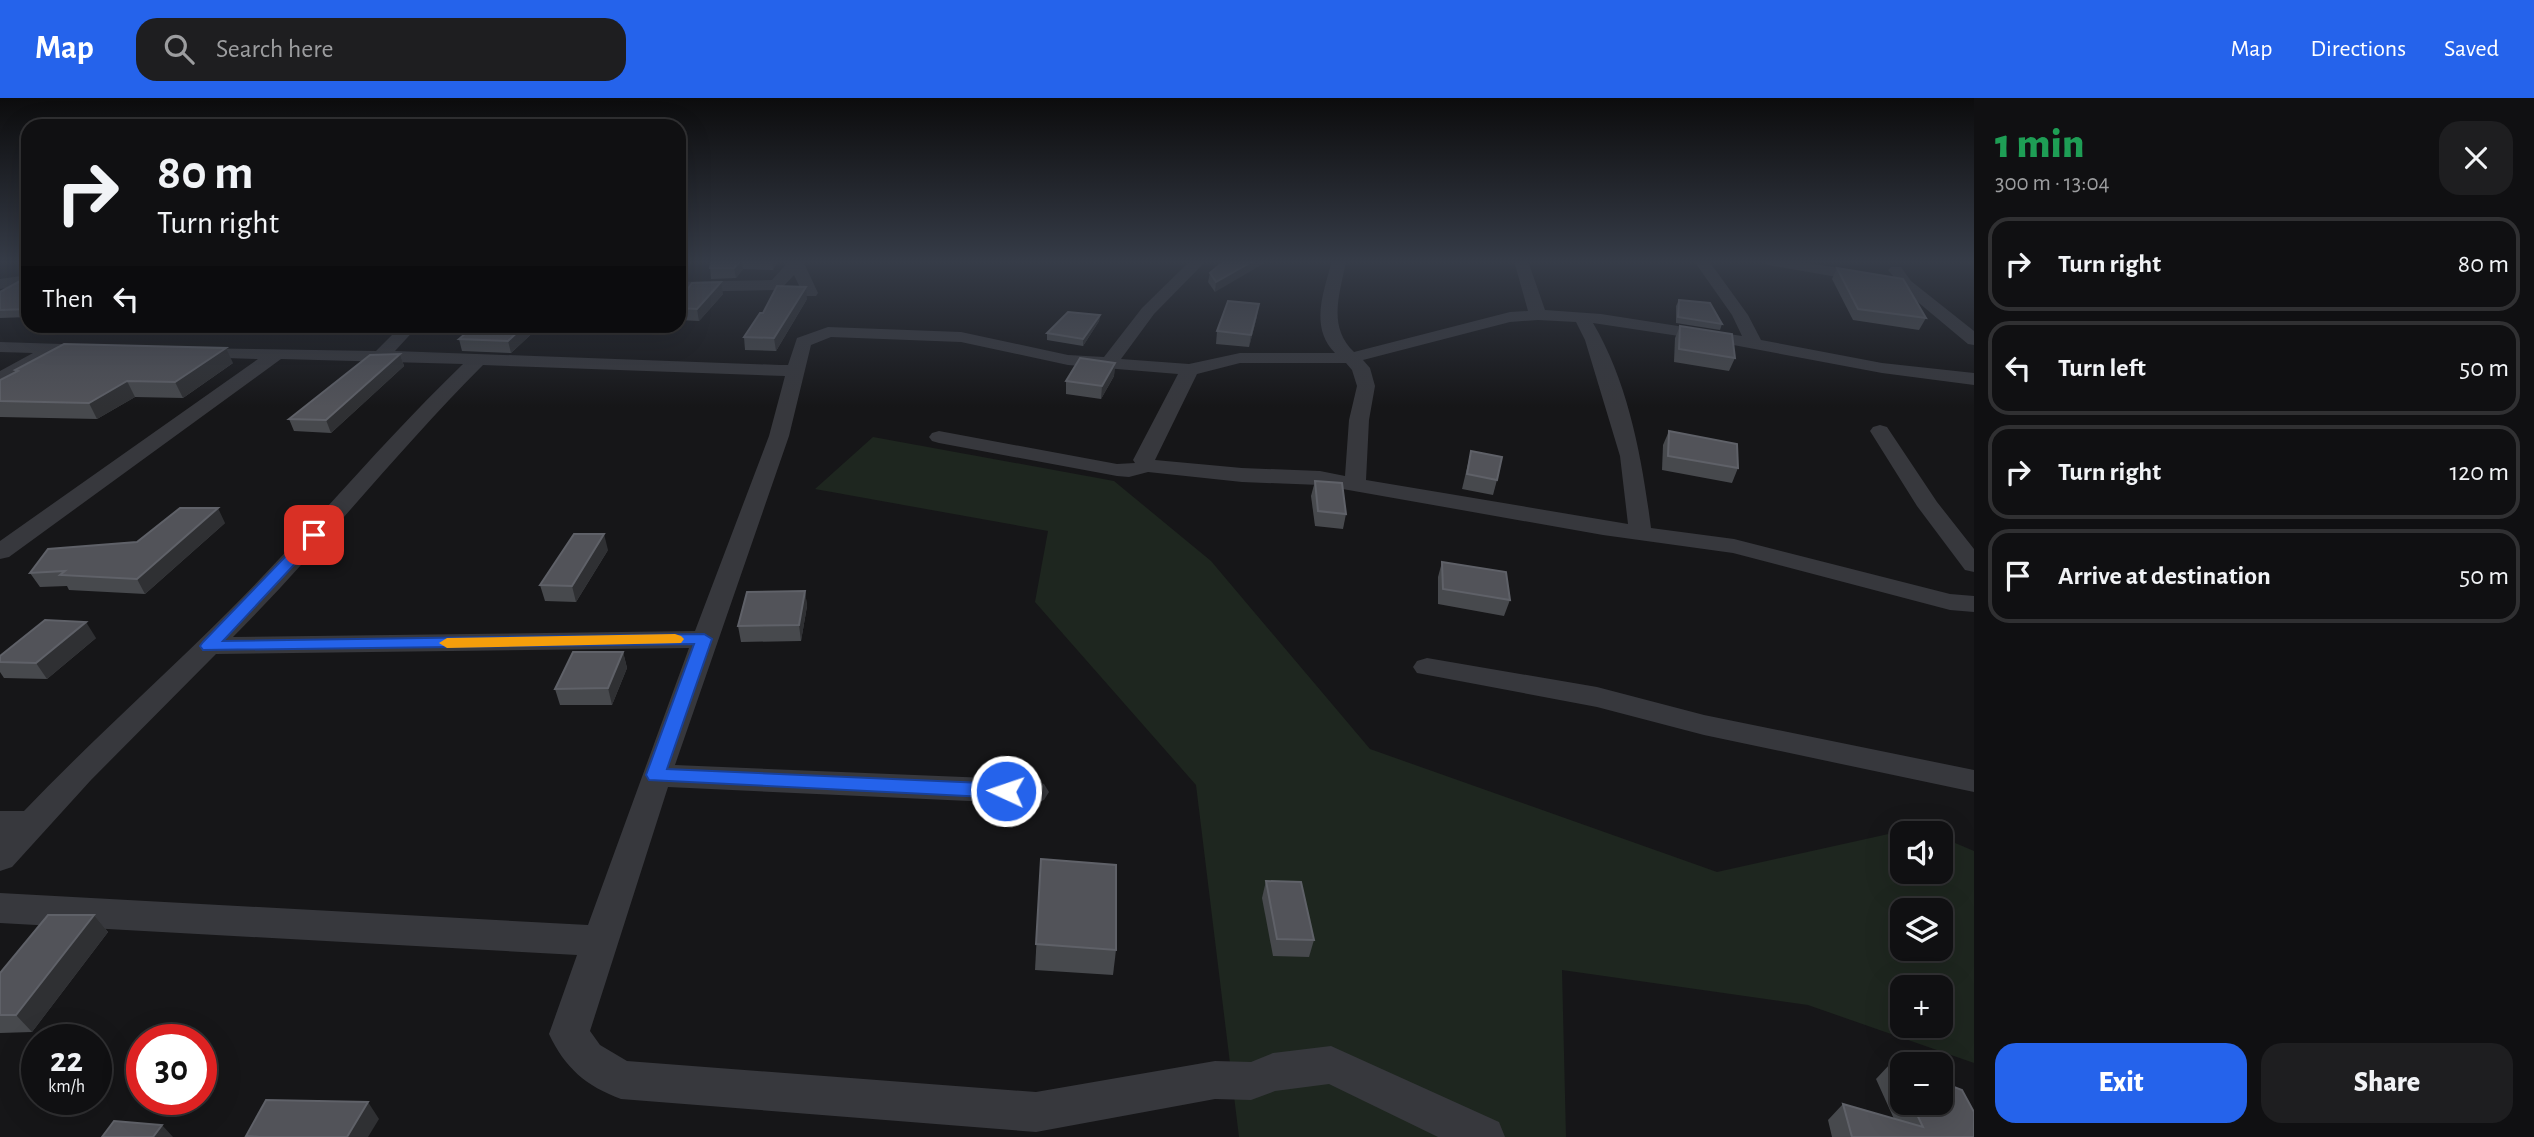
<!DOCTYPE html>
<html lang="en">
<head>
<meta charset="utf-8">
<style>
  body { margin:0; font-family:"Alegreya Sans",sans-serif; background:#1e1e20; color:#f1f3f6; height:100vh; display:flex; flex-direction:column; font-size:26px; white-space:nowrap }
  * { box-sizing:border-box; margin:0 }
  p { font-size:23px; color:#9c9d9f }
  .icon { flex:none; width:38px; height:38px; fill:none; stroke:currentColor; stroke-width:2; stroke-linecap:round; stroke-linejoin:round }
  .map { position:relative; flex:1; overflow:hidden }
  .panel { display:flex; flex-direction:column; background:#101012; width:560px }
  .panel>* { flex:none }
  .guide { position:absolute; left:21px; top:21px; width:665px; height:214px; border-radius:21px; box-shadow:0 7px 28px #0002,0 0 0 2px #303032; background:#101012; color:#f1f3f6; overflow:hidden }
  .buttons { position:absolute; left:1890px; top:723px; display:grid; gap:14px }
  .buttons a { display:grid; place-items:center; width:63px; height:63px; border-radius:14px; background:#101012; box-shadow:0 7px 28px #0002,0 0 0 2px #303032; font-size:35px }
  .speed { position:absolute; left:21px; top:926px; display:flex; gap:14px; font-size:35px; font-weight:700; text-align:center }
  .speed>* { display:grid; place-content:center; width:91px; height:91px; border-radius:50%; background:#101012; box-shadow:0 7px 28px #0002,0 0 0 2px #303032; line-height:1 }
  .speed small { font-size:18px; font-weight:400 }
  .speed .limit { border:10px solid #d22; background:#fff; color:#111 }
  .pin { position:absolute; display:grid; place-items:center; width:60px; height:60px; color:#fff; margin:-30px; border-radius:14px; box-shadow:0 4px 10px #0006 }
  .me { position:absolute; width:77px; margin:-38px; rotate:273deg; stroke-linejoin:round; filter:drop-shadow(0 0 5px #0008) }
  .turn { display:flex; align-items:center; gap:24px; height:147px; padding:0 21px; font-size:32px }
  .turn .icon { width:91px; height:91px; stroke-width:2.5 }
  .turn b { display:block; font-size:49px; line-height:60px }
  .then { display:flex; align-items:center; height:66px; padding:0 21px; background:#0003; gap:14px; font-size:26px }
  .round { display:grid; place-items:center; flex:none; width:74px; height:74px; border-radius:21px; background:#1e1e20 }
  .summary { display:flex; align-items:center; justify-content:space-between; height:119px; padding:0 21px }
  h1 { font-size:42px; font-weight:800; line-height:52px; color:#1e9e55 }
  .primary-button { display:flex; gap:14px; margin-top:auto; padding:14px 21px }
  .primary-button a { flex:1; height:80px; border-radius:21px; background:#2563eb; color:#fff; font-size:28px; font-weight:800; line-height:80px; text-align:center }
  .primary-button a+a { background:#1e1e20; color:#f1f3f6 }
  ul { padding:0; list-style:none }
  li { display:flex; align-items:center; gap:21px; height:94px; margin:0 14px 10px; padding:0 7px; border:4px solid #303032; border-radius:21px }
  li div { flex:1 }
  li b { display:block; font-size:26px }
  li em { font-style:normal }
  header { display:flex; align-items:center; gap:42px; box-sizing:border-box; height:98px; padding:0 35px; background:#2563eb; color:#fff }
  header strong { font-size:33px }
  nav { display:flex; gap:38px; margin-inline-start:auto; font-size:24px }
  .search { width:490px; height:63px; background:#1e1e20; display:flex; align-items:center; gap:18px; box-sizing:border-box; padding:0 24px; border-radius:21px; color:#9c9d9f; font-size:26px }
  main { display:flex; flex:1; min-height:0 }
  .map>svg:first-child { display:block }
  .green { fill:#1e261f; fill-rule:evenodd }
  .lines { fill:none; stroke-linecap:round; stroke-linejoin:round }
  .minor { fill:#37383d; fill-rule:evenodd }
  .wall { fill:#47494d }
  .shaded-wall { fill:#2f3033 }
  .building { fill:#525359; stroke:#5f6168; stroke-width:2 }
  .route { fill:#2563eb; stroke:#184099; stroke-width:2 }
  .slow { fill:#f59e0b }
</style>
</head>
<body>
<header>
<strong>Map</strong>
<div class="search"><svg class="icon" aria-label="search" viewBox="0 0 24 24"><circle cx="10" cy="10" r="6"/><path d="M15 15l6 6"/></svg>Search here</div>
<nav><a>Map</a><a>Directions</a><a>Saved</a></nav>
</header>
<main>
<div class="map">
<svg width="1974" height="1039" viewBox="0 0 1974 1039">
  <rect width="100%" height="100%" fill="#161618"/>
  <path class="green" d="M873 339 1114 383 1211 463 1370 651 1717 774 1920 729 1933 735H1902V774H1941V739L1974 753V965L1808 907 1562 872 1566 1039H1239L1196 687 1035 504 1048 433 815 391ZM1902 812H1941V850H1902ZM1902 889H1941V928H1902Z"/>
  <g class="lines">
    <g class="minor">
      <path d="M789 163H803L818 195 816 198H804L794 177 782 190 776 192 679 194V184L772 182Z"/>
      <path d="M1190 163H1206L1154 216 1121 261 1189 266 1240 255H1335C1309 229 1324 193 1332 163H1346C1340 196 1327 228 1354 254L1510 214 1528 213 1514 163H1528L1545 212 1601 216 1742 238 1732 217 1694 163H1709L1748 217 1761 242 1882 265 1974 275V287L1882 275 1712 243 1593 225C1629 286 1642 361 1651 430L1734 441 1950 496 1974 498V514L1950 512 1733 455 1603 437 1320 387 1242 384 1148 374 1129 379 1117 378 939 345 932 343 929 339 932 335 939 333 1117 366 1135 365 1133 362 1178 276 1068 267 961 244 831 239 811 247 789 338 675 667 1033 682 1044 686 1049 694 1044 702 1033 706 668 689 590 933 600 947 627 963 1036 994 1215 963 1251 964 1273 955 1331 948 1499 1024 1505 1039H1438L1329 986 1275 993 1251 1002 1215 1001 1036 1034 621 1001C586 988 565 970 549 936L577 857 0 825V795L588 827 689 550 216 556 91 682 12 769 0 773V713H24C90 644 161 581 229 513 309 433 381 345 463 266L281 261 9 459 0 461V443L258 261 194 259 188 258 185 254 188 250 376 253 401 228H418L395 253 780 267H788L797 240 828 229 961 234 1068 257 1104 259 1142 210ZM1538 222 1576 224 1585 242 1620 358 1628 426 1366 382 1369 322 1375 288 1370 270 1363 262 1510 224ZM1240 265H1346L1352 272 1357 288 1349 322 1345 378 1320 373 1242 370 1155 362 1197 276ZM483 267 785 278 769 338 695 533 233 539C320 452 396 354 483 267Z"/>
      <path d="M1761 163H1796L1894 179 1888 172 1891 169H1901L1911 183 1974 233V247L1968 246 1901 190 1768 167Z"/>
      <path d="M28 177V187L0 191V181Z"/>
      <path d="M0 244 93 247 102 252 93 257 54 256 0 287V273L33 255 0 254Z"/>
      <path d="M1880 327 1887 329 1937 404 1974 451V474L1965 472 1917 408 1870 333 1873 329Z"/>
      <path d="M1427 560 1597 589 1704 617 1974 672V694L1704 637 1597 609 1417 575 1413 569 1417 563Z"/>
    </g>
  </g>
  <g class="wall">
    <path d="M711 163H778L773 172 743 171 736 180 711 181 710 170Z"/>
    <path d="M1224 163 1215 194 1208 184 1210 175Z"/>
    <path d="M1837 170 1926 220 1919 232 1853 222 1832 181Z"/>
    <path d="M28 183V219L0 220V194Z"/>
    <path d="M723 196 699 223 679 222V203Z"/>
    <path d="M807 201 776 253 745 252 744 239 763 215Z"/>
    <path d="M1679 202 1722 226 1720 232 1676 225V208Z"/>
    <path d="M1100 217 1099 223 1083 248 1047 242V235Z"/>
    <path d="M1257 218 1249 249 1216 246 1217 233Z"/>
    <path d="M540 228 511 255 462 253 459 241Z"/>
    <path d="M1680 228 1735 260 1729 273 1674 264 1675 240Z"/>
    <path d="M400 256 404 268 331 335 294 333 289 321Z"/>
    <path d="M233 265 183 300 135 299 97 321 0 319V282L16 274 15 272Z"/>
    <path d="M1115 265 1114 278 1101 301 1066 296V283Z"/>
    <path d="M1669 333 1738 370 1732 385 1662 372 1663 347Z"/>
    <path d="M1471 353 1497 382 1493 397 1462 391Z"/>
    <path d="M1315 383 1346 416 1343 431 1315 428 1311 398Z"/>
    <path d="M225 425 145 496 69 492 67 488 40 489 30 475Z"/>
    <path d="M608 452 576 504 545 503 540 487Z"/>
    <path d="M1442 464 1510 502 1504 518 1438 506V479Z"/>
    <path d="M805 493 807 508 801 543 741 544 738 528Z"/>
    <path d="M96 540 47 581 4 580 0 574V558Z"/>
    <path d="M623 554 627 570 612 607H560L555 591Z"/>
    <path d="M1041 761 1116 852 1113 877 1035 872Z"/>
    <path d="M1266 783 1314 842 1309 859 1273 858 1262 800Z"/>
    <path d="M94 817 108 834 32 934 0 935V875Z"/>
    <path d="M1891 965 1902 969V1004H1941L1974 1039H1832L1828 1022 1843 1006 1894 1021 1876 981Z"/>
  </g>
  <g class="shaded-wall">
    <path d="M740 163H742L743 171 736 180 734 170Z"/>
    <path d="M772 163H778L773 172Z"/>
    <path d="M1253 163H1268L1215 194 1216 184Z"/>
    <path d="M721 184 723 196 699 223 697 211Z"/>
    <path d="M806 189 807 201 776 253 774 240Z"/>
    <path d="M1259 206 1257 218 1249 249 1251 237Z"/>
    <path d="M1100 217 1099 223 1083 248V241Z"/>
    <path d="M524 228H540L511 255 508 243Z"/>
    <path d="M226 250 233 265 183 300 175 284Z"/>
    <path d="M400 256 404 268 331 335 326 322Z"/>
    <path d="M1115 265 1114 278 1101 301 1102 288Z"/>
    <path d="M127 283 135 299 97 321 89 305Z"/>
    <path d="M218 410 225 425 145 496 137 481Z"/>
    <path d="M604 436 608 452 576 504 572 488Z"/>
    <path d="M805 493 807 508 801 543 799 527Z"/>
    <path d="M86 524 96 540 47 581 36 565Z"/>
    <path d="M623 554 627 570 612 607 608 590Z"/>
    <path d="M94 817 108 834 32 934 16 917Z"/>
    <path d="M368 1004 379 1021 368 1039H347Z"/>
    <path d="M162 1027 173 1039H153Z"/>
  </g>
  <g class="building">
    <path d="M711 163H740L734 170H710Z"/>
    <path d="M1224 163H1253L1216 184 1210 175Z"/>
    <path d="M1837 170 1903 181 1926 220 1858 211Z"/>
    <path d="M20 183H28V211L0 212V194Z"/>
    <path d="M721 184 697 211 679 210V203L692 185Z"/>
    <path d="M777 188 806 189 774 240 744 239 760 215H763Z"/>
    <path d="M1679 202 1710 205 1722 226 1678 219Z"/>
    <path d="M1228 203 1259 206 1251 237 1217 233Z"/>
    <path d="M1068 214 1100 217 1083 241 1047 235Z"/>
    <path d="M474 228H524L508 243 459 241Z"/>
    <path d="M1680 228 1732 236 1735 260 1679 251Z"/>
    <path d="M64 246 226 250 175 284 127 283 89 305 0 303V282L18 273 15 272Z"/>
    <path d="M400 256 326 322 289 321 370 257Z"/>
    <path d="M1080 260 1115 265 1102 288 1066 283Z"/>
    <path d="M1669 333 1737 346 1738 370 1668 358Z"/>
    <path d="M1471 353 1502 359 1497 382 1467 376Z"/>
    <path d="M1315 383 1342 385 1346 416 1318 413Z"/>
    <path d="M180 410H218L137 481 60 477 65 473 30 475 48 451 137 444Z"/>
    <path d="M574 436H604L572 488 540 487Z"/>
    <path d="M1442 464 1506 474 1510 502 1443 491Z"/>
    <path d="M805 493 799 527 738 528 747 494Z"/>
    <path d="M45 522 86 524 36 565 0 564V558Z"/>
    <path d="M573 554H623L608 590 555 591Z"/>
    <path d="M1041 761 1116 767V852L1036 846Z"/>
    <path d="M1266 783 1301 784 1314 842 1277 841Z"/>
    <path d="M48 817H94L16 917H0V875Z"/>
    <path d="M1891 965 1902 969V987Z"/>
    <path d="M1941 984 1962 992 1974 1014V1039H1852L1843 1006 1923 1029 1911 1004H1941Z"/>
    <path d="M266 1002 368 1004 347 1039H260L246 1038Z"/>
    <path d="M114 1023 162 1027 153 1039H102Z"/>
  </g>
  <linearGradient id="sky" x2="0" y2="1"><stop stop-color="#0c0c0d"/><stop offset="0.53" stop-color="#363c48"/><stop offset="1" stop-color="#363c48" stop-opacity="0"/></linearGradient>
  <rect width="1974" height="309" fill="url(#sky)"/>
  <path class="route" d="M314 432 319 434V440L223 543 704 536 712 541 667 671 1006 686 1013 688 1015 693 1013 698 1006 700 649 682 646 677 694 546 203 552 200 548 203 544 309 434Z"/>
  <path class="slow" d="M675 536 681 538 684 541 681 545 447 550 439 545 447 540Z"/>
</svg>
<div class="buttons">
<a><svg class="icon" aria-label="sound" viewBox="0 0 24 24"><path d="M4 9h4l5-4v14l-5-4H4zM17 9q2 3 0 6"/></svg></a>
<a><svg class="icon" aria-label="layers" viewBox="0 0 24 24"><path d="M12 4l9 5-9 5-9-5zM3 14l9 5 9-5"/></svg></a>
<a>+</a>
<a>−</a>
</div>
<div class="speed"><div>22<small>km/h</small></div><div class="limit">30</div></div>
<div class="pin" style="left:314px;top:437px;background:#d93025"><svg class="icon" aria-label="arrive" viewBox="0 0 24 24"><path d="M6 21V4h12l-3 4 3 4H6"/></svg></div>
<svg class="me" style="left:1006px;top:693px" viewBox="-20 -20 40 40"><circle r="17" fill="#2563eb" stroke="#fff" stroke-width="3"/><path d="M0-11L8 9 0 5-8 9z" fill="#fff"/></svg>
<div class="guide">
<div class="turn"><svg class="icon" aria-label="right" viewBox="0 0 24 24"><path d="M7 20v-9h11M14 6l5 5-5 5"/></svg><div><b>80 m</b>Turn right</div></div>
<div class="then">Then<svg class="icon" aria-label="left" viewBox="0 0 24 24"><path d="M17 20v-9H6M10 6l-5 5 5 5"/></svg></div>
</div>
</div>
<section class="panel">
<div class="summary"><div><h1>1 min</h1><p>300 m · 13:04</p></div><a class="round"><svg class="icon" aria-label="close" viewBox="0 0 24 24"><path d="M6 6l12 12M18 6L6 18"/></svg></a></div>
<ul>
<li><svg class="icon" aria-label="right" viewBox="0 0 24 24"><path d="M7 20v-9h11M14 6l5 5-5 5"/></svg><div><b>Turn right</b></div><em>80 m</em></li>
<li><svg class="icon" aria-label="left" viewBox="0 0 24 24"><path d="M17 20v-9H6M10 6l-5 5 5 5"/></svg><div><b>Turn left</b></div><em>50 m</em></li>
<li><svg class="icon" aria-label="right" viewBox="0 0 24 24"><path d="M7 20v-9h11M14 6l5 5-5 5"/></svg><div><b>Turn right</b></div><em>120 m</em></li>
<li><svg class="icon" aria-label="arrive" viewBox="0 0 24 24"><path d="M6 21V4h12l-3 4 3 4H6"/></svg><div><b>Arrive at destination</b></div><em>50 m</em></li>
</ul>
<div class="primary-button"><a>Exit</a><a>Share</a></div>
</section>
</main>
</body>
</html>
